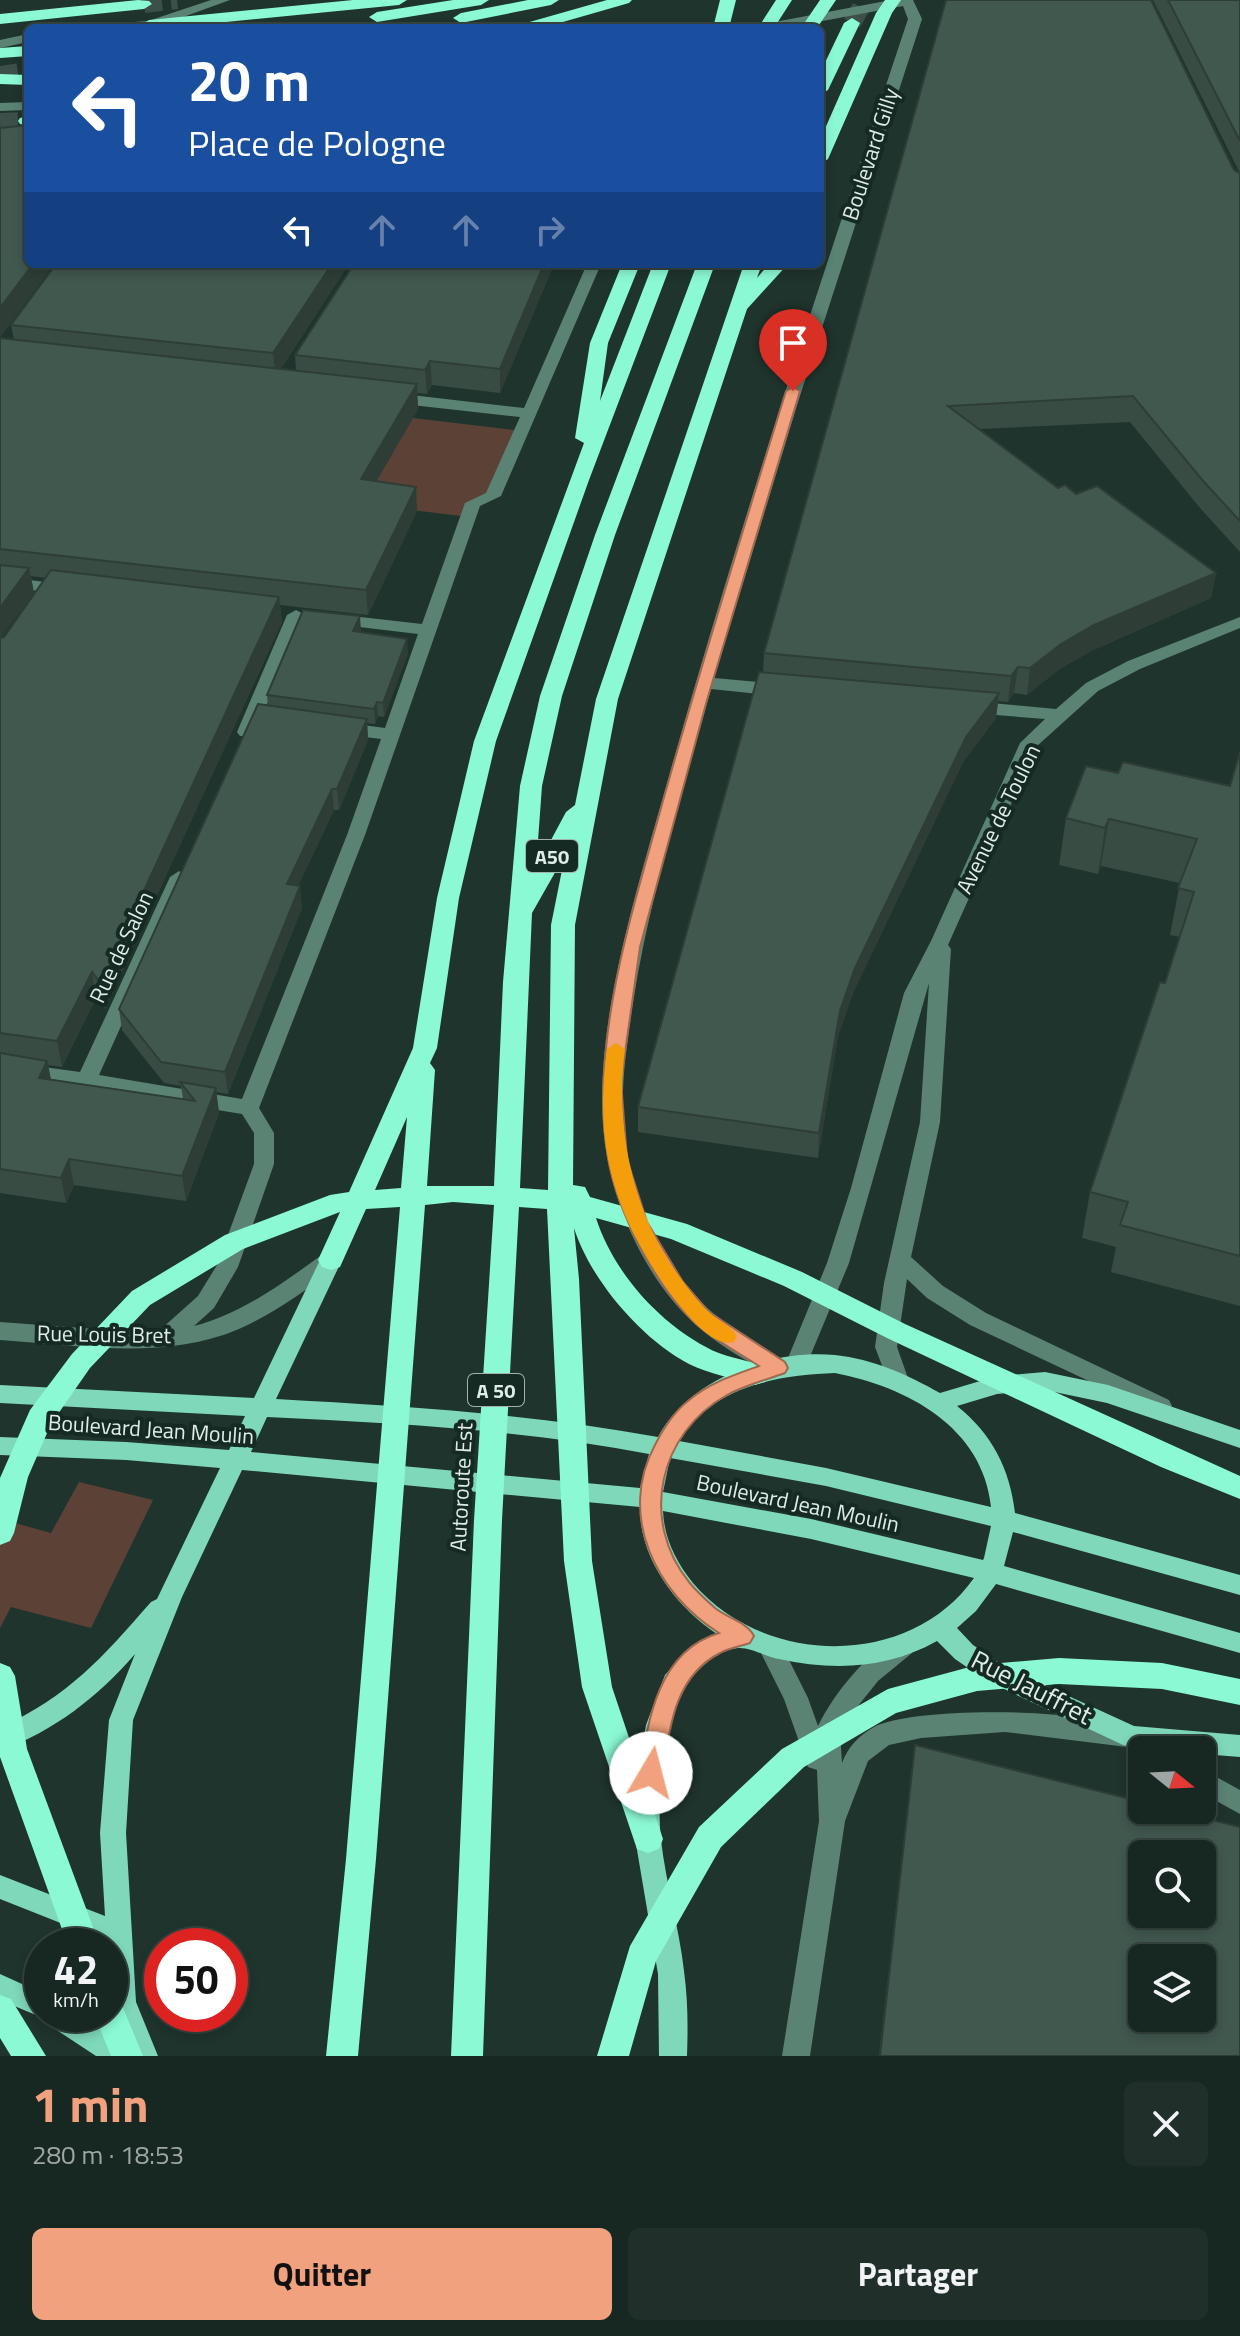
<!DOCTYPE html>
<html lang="fr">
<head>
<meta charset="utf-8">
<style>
  body { margin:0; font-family:"Titillium Web",sans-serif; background:#202f2a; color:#f1f3f6; height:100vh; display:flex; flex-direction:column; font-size:30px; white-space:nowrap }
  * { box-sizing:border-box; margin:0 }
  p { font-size:26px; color:#9ea5a5 }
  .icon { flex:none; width:44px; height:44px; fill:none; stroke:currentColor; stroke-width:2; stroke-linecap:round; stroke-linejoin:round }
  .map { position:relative; height:2056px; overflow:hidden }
  .panel { display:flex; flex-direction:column; background:#172722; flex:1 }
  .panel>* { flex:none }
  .top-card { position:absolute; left:24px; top:24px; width:800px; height:244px; border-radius:12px; box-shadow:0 4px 12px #0003,0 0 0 2px #364440; background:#1a4fa0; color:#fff; overflow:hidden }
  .needle { width:52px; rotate:108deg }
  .controls { position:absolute; left:1128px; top:1736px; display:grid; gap:16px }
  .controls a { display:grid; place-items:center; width:88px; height:88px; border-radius:12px; background:#172722; box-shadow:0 4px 12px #0003,0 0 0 2px #364440; font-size:40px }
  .speed { position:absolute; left:24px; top:1928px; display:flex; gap:16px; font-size:40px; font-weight:700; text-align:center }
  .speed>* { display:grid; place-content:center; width:104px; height:104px; border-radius:50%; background:#172722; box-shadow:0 4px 12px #0003,0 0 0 2px #364440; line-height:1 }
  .speed small { font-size:20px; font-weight:400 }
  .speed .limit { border:12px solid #d22; background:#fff; color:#111 }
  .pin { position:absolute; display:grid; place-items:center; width:68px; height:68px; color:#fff; margin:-82px -34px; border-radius:50% 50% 50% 0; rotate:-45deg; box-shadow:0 0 8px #0007 }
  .pin .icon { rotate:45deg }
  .me { position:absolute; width:88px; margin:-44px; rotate:8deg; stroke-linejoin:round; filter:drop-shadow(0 0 6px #0008) }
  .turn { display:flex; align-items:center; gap:28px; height:168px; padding:0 32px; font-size:36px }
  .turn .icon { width:104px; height:104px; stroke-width:2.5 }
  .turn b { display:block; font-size:56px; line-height:68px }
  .lanes { display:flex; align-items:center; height:76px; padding:0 32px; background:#0003; justify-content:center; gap:40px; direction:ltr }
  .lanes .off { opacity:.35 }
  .round { display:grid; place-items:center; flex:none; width:84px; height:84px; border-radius:12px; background:#202f2a }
  .summary { display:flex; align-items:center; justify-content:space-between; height:136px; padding:0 32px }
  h1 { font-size:48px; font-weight:700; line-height:60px; color:#f1a17d }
  .button { display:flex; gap:16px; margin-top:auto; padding:16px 32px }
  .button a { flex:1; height:92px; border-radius:12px; background:#f1a17d; color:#111; font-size:32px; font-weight:700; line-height:92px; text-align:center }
  .button a+a { background:#202f2a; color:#f1f3f6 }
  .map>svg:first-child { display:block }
  .green { fill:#5c4236 }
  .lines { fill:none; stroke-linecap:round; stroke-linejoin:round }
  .highway-tunnel { stroke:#3c5049; stroke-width:18; stroke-dasharray:18 9; stroke-linecap:butt }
  .minor { fill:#5a8374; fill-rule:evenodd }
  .major { fill:#7ed8b9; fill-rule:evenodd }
  .highway { fill:#8bf9d4; fill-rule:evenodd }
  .wall { fill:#384c44; fill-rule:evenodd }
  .shaded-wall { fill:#2e3e37 }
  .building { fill:#41584f; stroke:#2e3e37; stroke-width:2; fill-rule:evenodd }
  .route { fill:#f1a17d; stroke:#9d6951; stroke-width:2 }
  .slow { fill:#f59e0b }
  .labels { text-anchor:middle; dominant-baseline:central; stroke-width:8; stroke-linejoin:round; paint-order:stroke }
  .shield { fill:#152a23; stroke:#a2b2ac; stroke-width:2 }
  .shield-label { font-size:20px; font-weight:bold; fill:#dfece7 }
  .street-label { font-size:22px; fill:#dfece7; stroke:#152a23 }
  .near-street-label { font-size:26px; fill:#dfece7; stroke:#152a23 }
</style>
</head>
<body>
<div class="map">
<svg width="1240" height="2056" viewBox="0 0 1240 2056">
  <rect width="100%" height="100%" fill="#1f342d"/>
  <g class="green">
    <path d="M413 418 522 431 493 496 473 503 469 517 363 504Z"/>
    <path d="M79 1482 153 1500 91 1628 11 1607 0 1628V1519L51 1533Z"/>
  </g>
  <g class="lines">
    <g class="highway-tunnel">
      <path d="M144 4 177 0"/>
      <path d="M852 23 865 0"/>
      <path d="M0 75 28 71"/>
      <path d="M0 122 26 121"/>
    </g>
    <g class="minor">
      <path d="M211 0H230L153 28H99L106 24 148 21Z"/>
      <path d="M891 0H913L922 19 798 402 714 678 780 684 789 690 780 696 711 689C682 792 650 896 633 1002 627 1043 620 1087 624 1129 629 1189 656 1255 698 1299 723 1326 757 1340 786 1363L827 1263 851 1188 904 993 931 941 1020 743 1045 719 971 713 962 707 971 701 1056 709 1086 683 1128 661 1240 617V628L1140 669 1098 691 1037 746 948 945 951 949 940 1122 911 1257 943 1286 986 1313 1169 1400 1172 1406 1169 1412 1161 1415 970 1325 927 1298 907 1279 897 1347 908 1378 905 1384 897 1387 889 1384 875 1347 884 1283 920 1122 929 983 849 1263 804 1371 796 1374 787 1370 777 1377 769 1374C744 1359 718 1345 696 1325 647 1281 614 1209 605 1144 589 1034 641 876 671 769 742 517 825 268 908 19L903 6 785 28H757L764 24Z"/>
      <path d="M28 34V42L0 48V40Z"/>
      <path d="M28 102V110L0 111V103Z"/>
      <path d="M587 264H601L501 496 480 506 365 835 259 1108 274 1133V1164L238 1267 214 1308 194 1326C243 1313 283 1283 323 1254L331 1252 339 1254 342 1260 339 1266C307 1289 275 1313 239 1329 164 1361 79 1345 0 1340V1322L109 1330H160L198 1296 217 1265 254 1164V1133L242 1114 0 1075V1061L80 1072 170 877 179 871 188 877 99 1075 242 1099 347 835 381 739 340 734 331 728 340 722 385 728 418 634 334 624 325 619 334 614 422 624 465 503 486 493 520 417 394 403 386 398 394 393 524 408Z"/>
      <path d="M0 576 67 585 75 590 67 595 0 586Z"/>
      <path d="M296 610 305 615 255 732 252 736H240L237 732 287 615Z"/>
      <path d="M903 1636 912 1639 915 1646 912 1653 878 1681 846 1721 840 1731 842 1763C848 1747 858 1736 874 1727 916 1704 1145 1705 1165 1750H1142V1756L1127 1747 1005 1732 921 1738 889 1745 868 1761 845 1821 810 2056H782L819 1821 817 1770 808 1767 784 1699 758 1647 761 1640 770 1637 779 1640 808 1698 818 1726C833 1695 869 1648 903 1636Z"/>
      <path d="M1202 1769 1240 1790V1814L1202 1793Z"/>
    </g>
    <path class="major" d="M331 1252 339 1254 342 1260 276 1399C403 1406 532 1414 658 1437 690 1378 771 1349 835 1355 873 1359 908 1375 940 1393L997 1376 1045 1372 1108 1385 1240 1430V1448L1107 1403 1045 1390 997 1394 957 1406C992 1434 1010 1469 1015 1513L1240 1575V1595L1013 1532 1004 1566 1240 1633V1653L996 1584 976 1611 957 1628 973 1645 1005 1667 1134 1726 1240 1735V1757L1202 1754V1750H1156L1123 1745 987 1681 955 1659 937 1641C887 1669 834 1671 779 1659 767 1657 750 1647 738 1648 666 1655 655 1786 661 1840 666 1884 679 1927 684 1971 688 2000 688 2028 687 2056H659L658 1974 635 1838 637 1774 646 1725 665 1675 689 1649 717 1634C676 1607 639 1558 640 1507L242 1470 182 1597 133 1720 126 1833 136 2002 158 2056H96L46 2023 43 2018 0 2000V1974L42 1993V2014H78L126 2045 110 2003V1946H107L106 1941 0 1899V1875L105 1916 100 1833 109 1720 135 1654C98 1697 54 1731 0 1751V1728C71 1694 100 1660 151 1602L157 1599 220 1468 126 1460 0 1455V1437L126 1442 229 1450 245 1416 0 1403V1385L254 1398 320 1260 323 1254ZM835 1373C907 1387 983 1427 991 1507L826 1468 679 1441C711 1386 778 1375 835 1373ZM267 1417C395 1423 524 1430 649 1454L640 1488 251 1452ZM670 1458 826 1486 991 1526 984 1558 983 1560 811 1519 663 1492ZM663 1511 811 1539 974 1578C909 1670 763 1666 693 1583 676 1562 664 1538 663 1511Z"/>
    <g class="highway">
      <path d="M138 0 149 1 152 4 144 9 0 24V14Z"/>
      <path d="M353 0H407L399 5 166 28H143L141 25 149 20Z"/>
      <path d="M453 0H489L481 5 377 22 369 17 377 12Z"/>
      <path d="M528 0H559L551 5 461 23 453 18 461 13Z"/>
      <path d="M607 0H632L629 3 542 28H517L519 25Z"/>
      <path d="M720 0H736L729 28H713Z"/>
      <path d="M776 0H792L774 28H758Z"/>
      <path d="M820 0H836L817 28H801Z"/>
      <path d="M885 0H901L892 13 828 159 820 164V140L876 13Z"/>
      <path d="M852 18 860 23 828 90 820 95V73L844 23Z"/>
      <path d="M28 46V56L0 58V48Z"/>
      <path d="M0 74 28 75V85L0 84Z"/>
      <path d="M28 116V126L20 124 18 121 20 118Z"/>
      <path d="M622 264H640L608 343 600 401 653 264H671L589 480 496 741 459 898 437 1048 430 1063 435 1070 427 1186H494L503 982 520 786 540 696 595 535 697 264H715L615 535 562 696 542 786 536 868 566 812 575 805 596 699 744 264H762L757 278 769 264H788L747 309 618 699 575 925 573 1185 585 1187 590 1197 687 1224 802 1272 905 1324 1240 1476V1499L1161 1467 887 1338 784 1286 671 1239 596 1218C613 1271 657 1321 706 1347 723 1357 746 1360 765 1366L768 1374 765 1382 755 1385C734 1378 709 1374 689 1364 641 1339 590 1279 574 1228L579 1279 592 1561 612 1687 663 1839 659 1849 648 1853 637 1849 582 1687 564 1561 547 1209 519 1207 502 1520 483 2056H451L474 1520 494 1205 453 1202 425 1205 376 1859 358 2056H326L346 1859 400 1207 366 1209 340 1267 331 1270 322 1267 318 1260 340 1212 243 1249 150 1305 90 1368 51 1424 28 1477 14 1533 10 1541 0 1545V1478L30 1410 72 1354 132 1291 225 1235 330 1195 349 1192 413 1048 437 898 474 741 584 443 575 438 590 343ZM565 855 551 925 548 1190 520 1188 532 913ZM407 1117 401 1188 375 1190Z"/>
      <path d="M1059 1658 1162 1663 1240 1679V1705L1162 1689 1059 1684 977 1691 896 1713 804 1767 721 1847 656 1961 629 2056H597L630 1946 699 1827 782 1749 888 1689 977 1665Z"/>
      <path d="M0 1663 10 1667 15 1676 27 1749 100 1946H68L0 1757Z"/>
      <path d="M0 1995 11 1999 46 2056H11L0 2038Z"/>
      <path d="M110 1999 121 2003 143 2056H111L94 2014H110Z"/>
    </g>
  </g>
  <g class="wall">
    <path d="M946 0 1240 173V552L1200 508 1130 422 979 429 1058 488 1076 494 1216 573 1211 598 1091 651 1058 670 1027 695 1014 693 1008 702 998 701 996 718 963 762 853 993 838 1036 818 1158 638 1132V1107L763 672 764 653Z"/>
    <path d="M1153 0H1240V173Z"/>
    <path d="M349 264 280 369 296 371 295 355 554 264 500 393 432 385 427 394 417 393 418 409 376 481 416 487 417 511 368 615 280 605 282 622 105 1009 96 998 62 1067 48 1065 51 1079 183 1099 181 1086 164 1083 122 1030 119 1009 268 706 267 695 361 631 360 633 408 653 384 717 378 716 375 724 367 723 368 740 339 810H334L298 886 302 908 228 1094 216 1092 219 1113 186 1201 74 1185 66 1203 0 1193V338L14 340 11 325ZM31 576 46 578 4 637H1L34 593Z"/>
    <path d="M1240 752V1306L1111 1272 1116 1247 1082 1238 1090 1192 1165 983 1180 937 1170 935 1180 883 1101 866 1098 874 1059 865 1066 818 1118 773 1230 786Z"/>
    <path d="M915 1745 1240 2056H879Z"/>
  </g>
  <g class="shaded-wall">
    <path d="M33 264H54L0 338V308Z"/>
    <path d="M332 264H349L276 377 273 353Z"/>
    <path d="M544 264H554L500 393V369Z"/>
    <path d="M430 361 432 385 427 394 425 370Z"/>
    <path d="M417 384 418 409 363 504 361 479Z"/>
    <path d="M416 487 417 511 368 615 366 590Z"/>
    <path d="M29 568 34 593 0 639V608Z"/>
    <path d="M1216 573 1211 598 1091 651 1058 670 1027 695 1030 668 1061 644 1094 625Z"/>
    <path d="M279 597 282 622 105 1009 101 984Z"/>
    <path d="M360 616 361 631 354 646 353 631Z"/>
    <path d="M407 639 408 653 384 717 383 703Z"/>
    <path d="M1018 667 1014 693 1008 702 1011 676Z"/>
    <path d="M999 693 996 718 963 762 853 993 838 1036 818 1158 819 1133 840 1011 855 968 966 737Z"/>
    <path d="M377 702 378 716 375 724 374 709Z"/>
    <path d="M367 719 368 740 339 810 337 789Z"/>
    <path d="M332 789 334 810 289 905 287 884Z"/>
    <path d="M1109 819 1101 866 1098 874 1105 828Z"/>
    <path d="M300 886 302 908 228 1094 225 1072Z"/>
    <path d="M92 972 96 998 62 1067 57 1041Z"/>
    <path d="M47 1061 52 1086 39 1078Z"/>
    <path d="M216 1088 219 1113 186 1201 182 1176Z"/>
    <path d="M69 1159 74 1185 66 1203 61 1178Z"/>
  </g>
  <g class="building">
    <path d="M946 0H1151L1234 170 1240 173V521L1204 482 1133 396 948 406 1058 488 1065 485 1076 494 1097 486 1216 573 1094 625 1061 644 1030 668 1018 667 1011 676 764 653Z"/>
    <path d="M1168 0H1240V141Z"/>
    <path d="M28 125V264H33L0 308V128Z"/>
    <path d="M56 264H332L273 353 11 325Z"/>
    <path d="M354 264H544L500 369 430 361 425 370 295 355Z"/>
    <path d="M0 338 417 384 361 479 416 487 366 590 0 549Z"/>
    <path d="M0 565 29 568 0 608Z"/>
    <path d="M51 570 279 597 101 984 92 972 57 1041 0 1033V638L4 637Z"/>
    <path d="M303 610 360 616 353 631 407 639 383 703 377 702 374 709 267 695Z"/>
    <path d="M759 672 999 693 966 737 855 968 840 1011 819 1133 638 1107Z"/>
    <path d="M258 704 367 719 337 789H332L287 884 300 886 225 1072 161 1062 119 1009Z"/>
    <path d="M1240 752V1256L1120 1225 1128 1202 1090 1192 1160 982 1165 983 1194 892 1178 888 1197 839 1109 819 1105 828 1066 818 1086 766 1118 773 1123 762 1230 786Z"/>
    <path d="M0 1053 47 1061 39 1078 195 1101 180 1082 216 1088 182 1176 69 1159 61 1178 0 1169Z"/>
    <path d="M915 1745 1142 1802V1810H1173L1240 1827V2056H880ZM1142 1854H1202V1914H1142ZM1142 1958H1202V2018H1142Z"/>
  </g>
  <path class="route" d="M793 387 800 391 707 700 640 947 621 1081 627 1159 647 1222 683 1282 709 1312 785 1362 788 1368 785 1373C766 1380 745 1385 727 1395 659 1433 639 1520 689 1582 696 1591 706 1600 715 1608 727 1618 747 1622 754 1636L750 1643C741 1646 729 1648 720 1653 674 1677 670 1727 663 1773L659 1781 651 1784 643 1781 640 1773C648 1720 658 1651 719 1633 656 1594 617 1515 655 1445 663 1429 674 1412 688 1401 709 1383 734 1375 759 1366 738 1352 712 1339 694 1322 655 1285 617 1211 608 1158 589 1045 631 916 661 808 700 668 743 530 786 391Z"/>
  <path class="slow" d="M616 1043 625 1049C614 1130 634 1219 685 1284 692 1294 700 1304 709 1312 718 1321 731 1325 737 1336L734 1342C700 1353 641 1251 629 1224 620 1205 612 1180 608 1159 601 1124 602 1085 607 1049Z"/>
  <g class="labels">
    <g class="shield">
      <rect x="526" y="840" width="52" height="32" rx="6"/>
      <rect x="468" y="1374" width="56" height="32" rx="6"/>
    </g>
    <g class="shield-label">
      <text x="552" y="856">A50</text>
      <text x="496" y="1390">A 50</text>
    </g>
    <g class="street-label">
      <text transform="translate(870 154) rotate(-72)">Boulevard Gilly</text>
      <text transform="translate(998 819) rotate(-64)">Avenue de Toulon</text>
      <text transform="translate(121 947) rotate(-65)">Rue de Salon</text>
      <text transform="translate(104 1334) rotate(1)">Rue Louis Bret</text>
      <text transform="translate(151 1429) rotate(4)">Boulevard Jean Moulin</text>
      <text transform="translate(461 1487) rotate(-87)">Autoroute Est</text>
      <text transform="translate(798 1503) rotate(12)">Boulevard Jean Moulin</text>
    </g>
    <g class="near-street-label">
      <text transform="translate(1032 1687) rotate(27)">Rue Jauffret</text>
    </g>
  </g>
</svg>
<div class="controls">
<a><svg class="needle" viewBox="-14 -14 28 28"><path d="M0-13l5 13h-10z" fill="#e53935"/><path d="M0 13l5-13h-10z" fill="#9ea5a5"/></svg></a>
<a><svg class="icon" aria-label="search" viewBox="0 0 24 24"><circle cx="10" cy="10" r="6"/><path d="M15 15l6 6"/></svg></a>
<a><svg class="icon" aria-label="layers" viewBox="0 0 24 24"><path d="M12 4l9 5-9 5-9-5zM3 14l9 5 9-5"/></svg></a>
</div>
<div class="speed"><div>42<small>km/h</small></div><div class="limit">50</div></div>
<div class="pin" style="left:793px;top:391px;background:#d93025"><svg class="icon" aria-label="arrive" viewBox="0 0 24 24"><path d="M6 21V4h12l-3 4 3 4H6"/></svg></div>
<svg class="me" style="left:651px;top:1773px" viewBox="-20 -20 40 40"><circle r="19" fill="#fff"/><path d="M0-13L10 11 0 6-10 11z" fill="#f1a17d"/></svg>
<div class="top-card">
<div class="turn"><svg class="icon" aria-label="left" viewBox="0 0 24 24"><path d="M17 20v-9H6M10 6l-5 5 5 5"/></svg><div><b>20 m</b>Place de Pologne</div></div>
<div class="lanes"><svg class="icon" aria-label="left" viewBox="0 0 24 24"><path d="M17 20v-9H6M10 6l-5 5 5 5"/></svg><svg class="icon off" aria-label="ahead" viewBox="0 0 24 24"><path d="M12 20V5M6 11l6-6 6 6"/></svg><svg class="icon off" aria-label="ahead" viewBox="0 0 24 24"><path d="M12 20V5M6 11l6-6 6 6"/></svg><svg class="icon off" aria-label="right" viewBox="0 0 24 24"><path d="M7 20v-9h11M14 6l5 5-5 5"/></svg></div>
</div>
</div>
<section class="panel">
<div class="summary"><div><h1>1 min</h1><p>280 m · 18:53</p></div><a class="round"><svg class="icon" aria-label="close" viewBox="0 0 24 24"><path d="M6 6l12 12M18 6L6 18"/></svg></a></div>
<div class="button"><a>Quitter</a><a>Partager</a></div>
</section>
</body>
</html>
